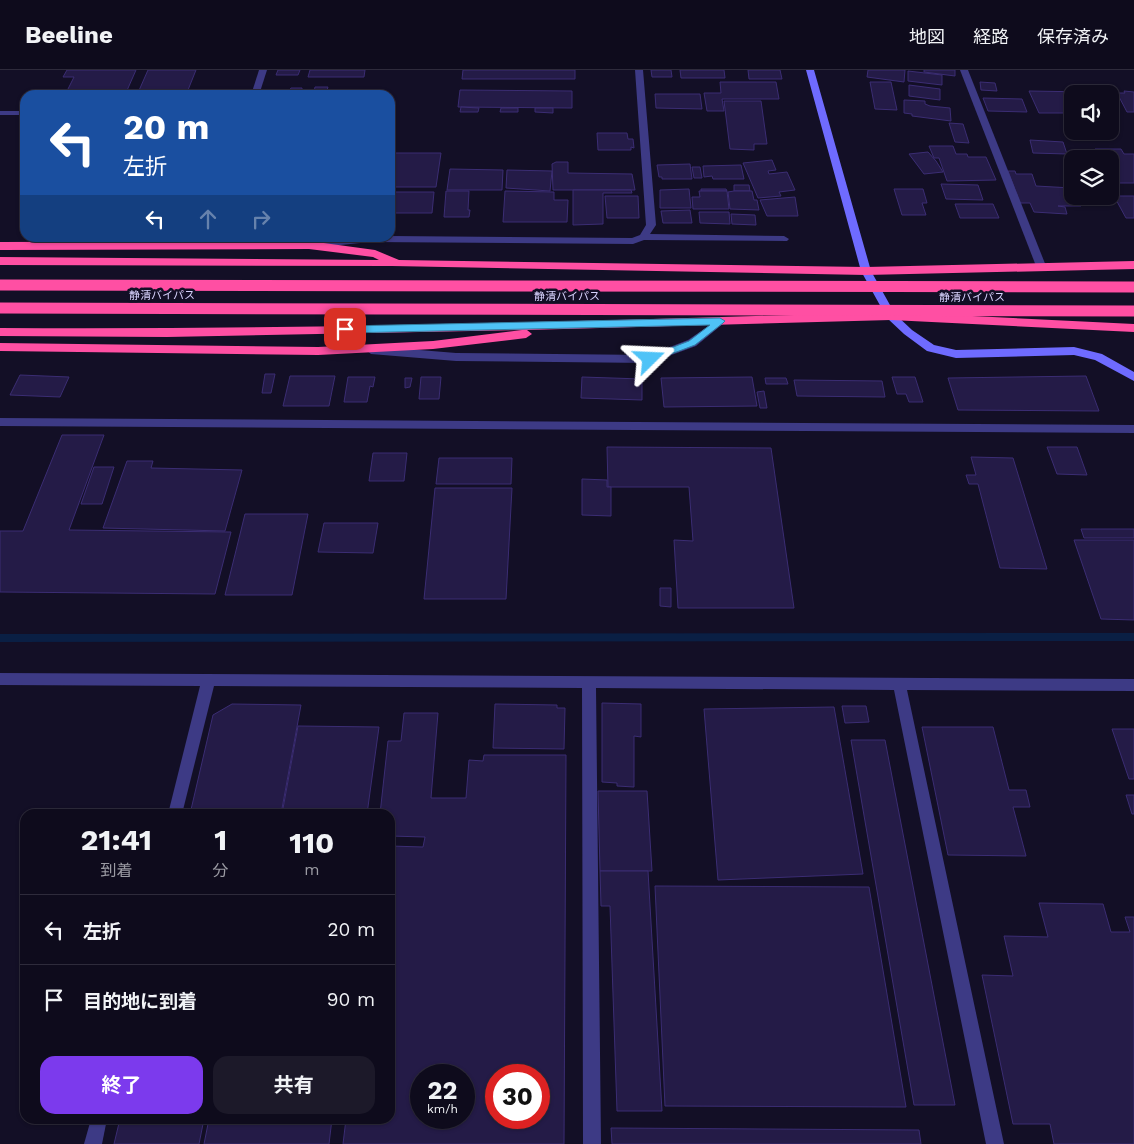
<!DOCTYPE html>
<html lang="ja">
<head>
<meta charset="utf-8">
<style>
  body { margin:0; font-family:"Work Sans","Noto Sans JP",sans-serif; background:#1c1929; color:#f1f3f6; height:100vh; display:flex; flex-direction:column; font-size:19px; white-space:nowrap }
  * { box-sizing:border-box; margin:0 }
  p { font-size:16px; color:#9b9ba3 }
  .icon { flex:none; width:28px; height:28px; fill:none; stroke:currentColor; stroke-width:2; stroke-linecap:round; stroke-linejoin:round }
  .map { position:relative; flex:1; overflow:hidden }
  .details { position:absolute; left:20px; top:739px; width:375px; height:315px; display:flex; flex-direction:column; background:#0e0b1c; border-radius:15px; box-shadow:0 1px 4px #0004,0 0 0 1px #2e2b3b }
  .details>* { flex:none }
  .top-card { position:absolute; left:20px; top:20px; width:375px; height:152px; border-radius:15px; box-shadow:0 1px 4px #0004,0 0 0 1px #2e2b3b; background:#1a4fa0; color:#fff; overflow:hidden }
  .tools { position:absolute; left:1064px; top:15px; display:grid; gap:10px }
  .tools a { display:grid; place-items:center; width:55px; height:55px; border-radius:10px; background:#0e0b1c; box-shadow:0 1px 4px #0004,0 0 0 1px #2e2b3b; font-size:25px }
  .speed { position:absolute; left:410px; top:994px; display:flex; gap:10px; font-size:25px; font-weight:700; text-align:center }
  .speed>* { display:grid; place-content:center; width:65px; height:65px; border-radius:50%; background:#0e0b1c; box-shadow:0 1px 4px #0004,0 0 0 1px #2e2b3b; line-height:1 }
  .speed small { font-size:12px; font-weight:400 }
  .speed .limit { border:8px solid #d22; background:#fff; color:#111 }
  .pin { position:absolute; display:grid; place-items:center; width:42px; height:42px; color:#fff; margin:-21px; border-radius:10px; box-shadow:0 2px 8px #0006 }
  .me { position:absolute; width:55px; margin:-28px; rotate:69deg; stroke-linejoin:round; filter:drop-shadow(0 0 4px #0008) }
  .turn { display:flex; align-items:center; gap:18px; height:105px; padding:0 20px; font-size:22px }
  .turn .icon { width:65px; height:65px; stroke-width:2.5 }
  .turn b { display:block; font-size:35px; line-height:42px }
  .lanes { display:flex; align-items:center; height:48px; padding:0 20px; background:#0003; justify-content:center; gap:25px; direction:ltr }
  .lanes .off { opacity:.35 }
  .eta { display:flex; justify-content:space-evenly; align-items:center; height:85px; text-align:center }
  .eta b { font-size:30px; font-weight:700; line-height:35px }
  .button { display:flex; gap:10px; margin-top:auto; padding:10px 20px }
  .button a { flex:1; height:58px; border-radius:15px; background:#7c3aed; color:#fff; font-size:20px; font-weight:700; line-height:58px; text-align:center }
  .button a+a { background:#1c1929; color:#f1f3f6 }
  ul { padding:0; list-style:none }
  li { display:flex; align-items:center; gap:15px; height:70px; padding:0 20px; border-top:1px solid #2e2b3b }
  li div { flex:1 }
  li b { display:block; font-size:19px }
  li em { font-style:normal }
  header { display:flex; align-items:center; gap:30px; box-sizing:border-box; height:70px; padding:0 25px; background:#0e0b1c; border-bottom:1px solid #2e2b3b }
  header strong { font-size:24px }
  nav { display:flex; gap:28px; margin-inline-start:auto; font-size:18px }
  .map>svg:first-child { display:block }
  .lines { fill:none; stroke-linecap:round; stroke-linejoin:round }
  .stream { fill:#0a1f44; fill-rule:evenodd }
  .building { fill:#241b47; stroke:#3b2d73; fill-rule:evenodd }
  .street { fill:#3d3a85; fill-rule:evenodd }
  .secondary { fill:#6f6bff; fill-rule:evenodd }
  .highway { fill:#ff4fa3; fill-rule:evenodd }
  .highway-bridge { stroke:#ff4fa3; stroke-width:11 }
  .route { fill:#4fc3f7; stroke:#337fa1 }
  .labels { text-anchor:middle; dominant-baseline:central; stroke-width:5; stroke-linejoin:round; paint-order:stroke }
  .far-street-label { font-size:11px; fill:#d9d4ff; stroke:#130f26 }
</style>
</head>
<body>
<header>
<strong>Beeline</strong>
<nav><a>地図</a><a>経路</a><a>保存済み</a></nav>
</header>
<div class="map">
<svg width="1134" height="1074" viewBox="0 0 1134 1074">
  <rect width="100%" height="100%" fill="#130f26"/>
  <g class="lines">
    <path class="stream" d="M1134 563V571L0 572V564Z"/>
  </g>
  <g class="building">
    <path d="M67 0H136L125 25H65L74 7H63Z"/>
    <path d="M148 0H196L186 25H137Z"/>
    <path d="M278 0H300L298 5H276Z"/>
    <path d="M310 0H365L364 7H308Z"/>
    <path d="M463 0H575V9H462Z"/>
    <path d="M651 0H671L672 7H652Z"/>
    <path d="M680 0H724L725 8H681Z"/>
    <path d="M748 0H780L782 9H749Z"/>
    <path d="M868 0H905L904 12 867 7Z"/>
    <path d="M924 0H955V6L924 2Z"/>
    <path d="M908 1 942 5V15L908 11Z"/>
    <path d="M720 12H776L779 29H722L724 41H707L704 23H721Z"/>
    <path d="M870 12H891L897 40 875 39Z"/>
    <path d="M980 12 995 13 997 21 981 20Z"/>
    <path d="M909 15 940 19V30L909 26Z"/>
    <path d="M315 17H328L327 20H342L341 24H356L308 25 309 23 314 22Z"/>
    <path d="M291 18H302V21H306L305 25H272L273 21H279L278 24H287Z"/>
    <path d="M460 20 572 21V38L458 37Z"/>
    <path d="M1029 21 1089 22V24H1072V43H1039Z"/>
    <path d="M1124 21 1134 22V42H1127L1117 23H1125Z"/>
    <path d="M655 24H700L702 39 656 38Z"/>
    <path d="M983 28 1022 29 1027 42 988 41Z"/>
    <path d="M904 30 925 31V34L930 36 950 38 951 51 912 46V44L904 43Z"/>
    <path d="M724 31H761L767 74H754V80L730 79Z"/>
    <path d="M461 37 479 38 478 42H460Z"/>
    <path d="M501 38H518V42H500Z"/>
    <path d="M535 38H553V43L535 42Z"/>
    <path d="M1072 51V61H1069L1064 52Z"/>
    <path d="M949 53 963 54 969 73 955 72Z"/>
    <path d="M597 63H627L628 69H633L634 78 631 77V80H598Z"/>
    <path d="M1030 70 1063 72 1067 84 1033 83Z"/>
    <path d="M929 76H953L956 84H967L968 87H986L996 110 947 111 939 88H934Z"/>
    <path d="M1095 79H1121L1124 84H1134V113H1113L1110 108V89H1100Z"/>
    <path d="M928 82 936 91 943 102 924 104 909 84Z"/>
    <path d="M390 83H441L436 117H390Z"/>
    <path d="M772 90 776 100 768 101 769 104 787 102 795 120 779 122 781 126 758 128 743 93Z"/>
    <path d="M556 92H568V103L632 104 635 120H553L552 94Z"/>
    <path d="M690 94 692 109H662V107H659L657 95Z"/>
    <path d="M741 95 744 109H713L712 106 704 107 703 96Z"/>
    <path d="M692 97H700L702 108H694Z"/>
    <path d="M450 99 503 100 502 120H447Z"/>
    <path d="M507 100 552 101 550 121 506 118Z"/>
    <path d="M1008 101H1015L1016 104H1032L1036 116 1072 118V126H1076L1081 136H1058L1065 137 1067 144 1034 142 1030 133H1020Z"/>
    <path d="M941 114 978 115 983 130 946 129Z"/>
    <path d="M734 115H749L750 121H734Z"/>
    <path d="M689 119 691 138H660V120Z"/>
    <path d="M701 119H726L727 121H701Z"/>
    <path d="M894 119H923L927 133H922L926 145H902Z"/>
    <path d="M573 120H631L632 123H603V154L573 155Z"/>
    <path d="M446 121H469L468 140H470L469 147H444Z"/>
    <path d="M505 121 554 122V130H568L567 152H503Z"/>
    <path d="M699 121H727L729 139H693L692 127H700Z"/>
    <path d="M734 121H752L754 130H757L759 140 730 139 728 122Z"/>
    <path d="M390 122H434L432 143H390Z"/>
    <path d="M605 126H638L639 148H607Z"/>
    <path d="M1114 126H1134V148H1126Z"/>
    <path d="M795 127 798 146H767L760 130Z"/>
    <path d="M955 134H993L999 148H960Z"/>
    <path d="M690 140 692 153H663L661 141Z"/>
    <path d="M699 142H729L730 154 700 153Z"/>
    <path d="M731 144 755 145 756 155 732 154Z"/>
    <path d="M265 304H275L271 323H262Z"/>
    <path d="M20 305 69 307 60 327 10 325Z"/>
    <path d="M290 306H335L329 336H283Z"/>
    <path d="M1086 306 1099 341 958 340 948 308Z"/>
    <path d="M348 307H375L373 317 370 316 367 332H344Z"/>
    <path d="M421 307H441L439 329H419Z"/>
    <path d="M582 307 642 309V330L581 328Z"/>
    <path d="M752 307 757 336 664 337 661 308Z"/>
    <path d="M892 307H915L923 332H909L906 324H897Z"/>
    <path d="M405 308H412L410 317 405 318Z"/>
    <path d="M765 308H786L788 314H766Z"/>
    <path d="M794 310 882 311 885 327 797 326Z"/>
    <path d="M764 321 767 338H760L757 322Z"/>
    <path d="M62 365H104L69 460 231 462 215 524 0 522V461H23Z"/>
    <path d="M607 377 771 378 794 538H678L674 470 693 471 689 417H608Z"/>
    <path d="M1047 377H1077L1087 405 1057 404Z"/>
    <path d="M373 383H407L404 411H369Z"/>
    <path d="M971 387 1013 388 1047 499 1000 498 978 414H969L966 405H976Z"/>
    <path d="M439 388H512L511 414H436Z"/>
    <path d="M127 391H153L151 398 242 400 225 461 103 458Z"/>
    <path d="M94 397H114L102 434H81Z"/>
    <path d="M582 409 607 410V417H611V446L582 445Z"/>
    <path d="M435 418H512L506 529H424Z"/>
    <path d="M245 444H308L292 525H225Z"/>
    <path d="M324 453H378L373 483 318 482Z"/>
    <path d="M1081 459H1134V468H1084Z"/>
    <path d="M1074 470H1134V550L1101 549Z"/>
    <path d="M660 518H671V537L660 536Z"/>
    <path d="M602 633 641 634V667L634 666V717L617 716V713L602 712Z"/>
    <path d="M232 634 301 635 281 744H190L213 645Z"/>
    <path d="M495 634 557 635V638H565L564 679 493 678Z"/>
    <path d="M842 636H866L869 652 845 653Z"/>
    <path d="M834 637 863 804 718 810 704 639Z"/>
    <path d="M404 643H438L431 728H466L469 690 483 691 484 685H566L564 1074H343L346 1049H390V776L423 777 425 767 390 766V744H380L388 671H401ZM421 1005H464V1048H421ZM496 1005H539V1048H496Z"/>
    <path d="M298 656 379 657 367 744H282Z"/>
    <path d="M922 657H993L1009 720H1026L1030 737H1013L1026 786 948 785Z"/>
    <path d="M1112 659H1134V709H1129Z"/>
    <path d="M851 670H885L955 1035H914Z"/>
    <path d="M598 721H647L652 801H600Z"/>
    <path d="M1126 725H1134V744H1132Z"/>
    <path d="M600 801H648L662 1041H617L610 836H601Z"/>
    <path d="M655 816 869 817 906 1037 665 1036Z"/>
    <path d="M1039 833 1103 834 1111 862H1130L1125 847H1134V1074H1054L1050 1054H1013L982 905 1013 906 1004 866 1048 867Z"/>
    <path d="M120 1049H204L199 1074H114Z"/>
    <path d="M209 1049H332L329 1074H204Z"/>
    <path d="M611 1058 919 1060 921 1074H612Z"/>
  </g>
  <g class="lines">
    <g class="street">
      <path d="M259 0H267L259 25H251Z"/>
      <path d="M635 0H643L656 155 650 164 784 166 789 169 787 171 644 170 633 174 370 172 311 178 306 175 311 172 390 166 632 168 640 165 646 155Z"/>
      <path d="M960 0H968L1046 196 1044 198 1041 199 1036 196Z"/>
      <rect x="0" y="41" width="25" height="4"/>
      <path d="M720 248 725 251 724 253 696 276 650 293 456 291 371 284 366 280 371 276 456 283 649 285 688 270Z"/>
      <path d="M0 348 1134 355V363L0 356Z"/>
      <path d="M0 603 1134 609V621L907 620 1004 1074H986L894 620 596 618 601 1074H583L582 618 214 616 182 744H168L200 616 0 615Z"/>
      <path d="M91 1049H107L102 1074H84Z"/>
    </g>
    <path class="secondary" d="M806 0H814L871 201 895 244 912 260 934 275 956 280 1074 277 1102 284 1134 302V311L1095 290 1074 285 956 288 927 281 904 264 887 248 861 201Z"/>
    <g class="highway">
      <path d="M309 171 375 180 399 190 866 197 1134 191V199L866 205 392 196 0 195V187L379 190 373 187 309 179 0 180V172Z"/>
      <path d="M891 242 1134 254V262L891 250 527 260 532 264 526 268 433 279 318 285 0 281V273L318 277 433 271 522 260 167 267 0 266V258C297 260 594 251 891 242Z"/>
    </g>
    <g class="highway-bridge">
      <path d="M0 215 1134 217"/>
      <path d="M0 238 1134 241"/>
    </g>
  </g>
  <path class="route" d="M720 248 725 251 723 253 695 275 650 292 646 289 647 287 689 271 710 255 345 263 340 259 345 256Z"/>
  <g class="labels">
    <g class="far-street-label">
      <text x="162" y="225">静清バイパス</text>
      <text x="567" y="226">静清バイパス</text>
      <text x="972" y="227">静清バイパス</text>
    </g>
  </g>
</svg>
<div class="tools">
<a><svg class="icon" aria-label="sound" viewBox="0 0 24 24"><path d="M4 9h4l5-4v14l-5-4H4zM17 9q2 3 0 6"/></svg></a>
<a><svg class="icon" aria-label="layers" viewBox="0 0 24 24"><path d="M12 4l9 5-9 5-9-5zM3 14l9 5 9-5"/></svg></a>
</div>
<div class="speed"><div>22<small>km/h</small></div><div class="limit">30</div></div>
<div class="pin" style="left:345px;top:259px;background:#d93025"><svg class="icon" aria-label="arrive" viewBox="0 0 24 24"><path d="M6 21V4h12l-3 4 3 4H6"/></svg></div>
<svg class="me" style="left:650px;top:289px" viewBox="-20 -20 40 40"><path d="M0-17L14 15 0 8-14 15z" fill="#4fc3f7" stroke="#fff" stroke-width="4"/></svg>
<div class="top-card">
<div class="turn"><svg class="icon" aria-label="left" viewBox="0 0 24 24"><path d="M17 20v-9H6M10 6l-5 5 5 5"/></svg><div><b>20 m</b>左折</div></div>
<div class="lanes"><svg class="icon" aria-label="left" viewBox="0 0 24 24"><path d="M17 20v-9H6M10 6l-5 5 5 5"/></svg><svg class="icon off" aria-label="ahead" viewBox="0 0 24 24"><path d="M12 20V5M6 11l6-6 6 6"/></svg><svg class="icon off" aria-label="right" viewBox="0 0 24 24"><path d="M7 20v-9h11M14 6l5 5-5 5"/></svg></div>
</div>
<section class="details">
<div class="eta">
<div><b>21:41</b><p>到着</p></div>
<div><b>1</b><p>分</p></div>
<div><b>110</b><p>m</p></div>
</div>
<ul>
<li><svg class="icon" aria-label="left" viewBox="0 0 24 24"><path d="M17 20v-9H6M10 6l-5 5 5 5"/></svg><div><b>左折</b></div><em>20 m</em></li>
<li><svg class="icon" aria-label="arrive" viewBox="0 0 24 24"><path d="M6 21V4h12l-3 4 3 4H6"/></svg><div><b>目的地に到着</b></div><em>90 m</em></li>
</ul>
<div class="button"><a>終了</a><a>共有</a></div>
</section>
</div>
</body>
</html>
